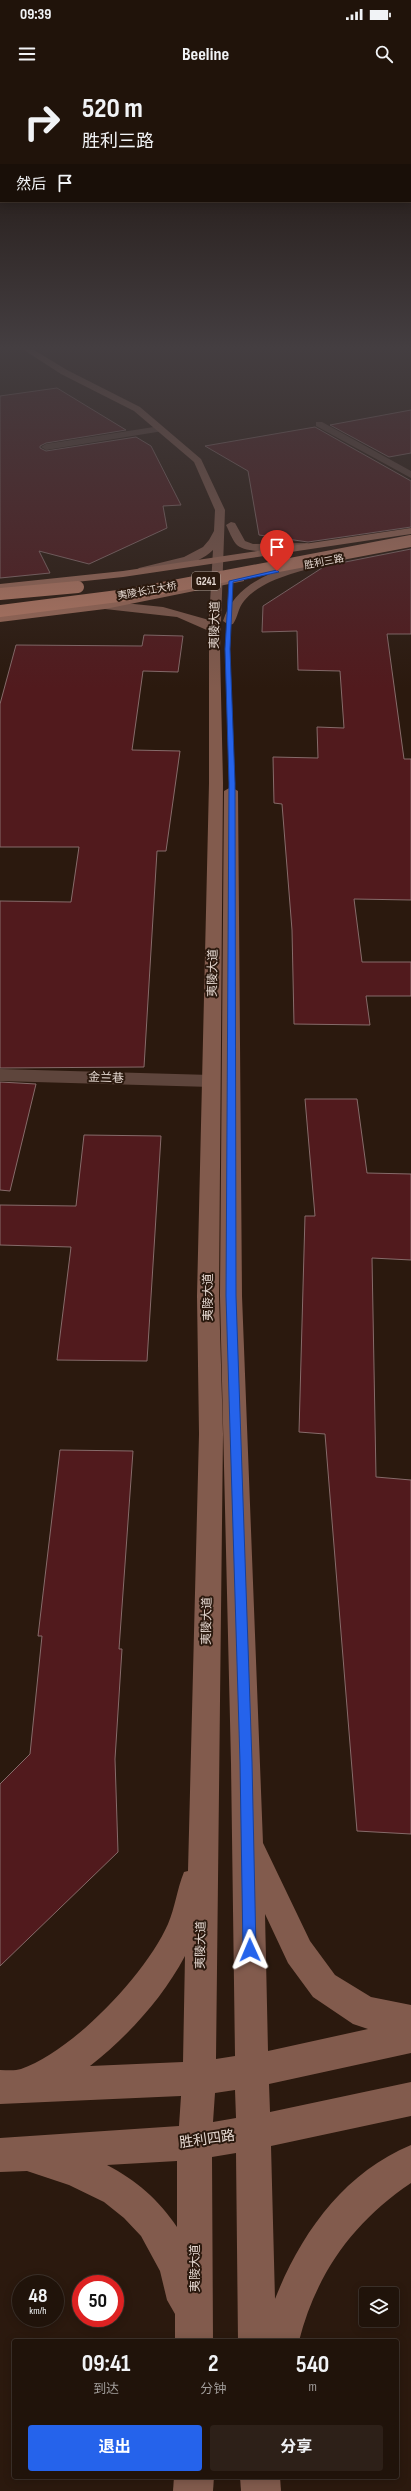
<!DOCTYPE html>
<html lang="zh">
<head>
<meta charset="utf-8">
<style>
  body { margin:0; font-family:"Sofia Sans Condensed","Noto Sans SC",sans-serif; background:#2d2018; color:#f1f3f6; height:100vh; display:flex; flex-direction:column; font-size:15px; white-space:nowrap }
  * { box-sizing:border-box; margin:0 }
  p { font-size:13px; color:#a29e9c }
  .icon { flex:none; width:22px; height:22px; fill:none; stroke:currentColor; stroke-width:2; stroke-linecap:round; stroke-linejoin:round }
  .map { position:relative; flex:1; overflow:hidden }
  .panel { position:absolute; left:12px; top:2259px; width:387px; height:140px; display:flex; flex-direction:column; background:#20130a; border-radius:4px; box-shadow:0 2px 10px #0003,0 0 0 1px #3d322b }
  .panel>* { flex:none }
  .guide { position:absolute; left:0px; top:0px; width:411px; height:122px; box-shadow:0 2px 10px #0003,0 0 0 1px #3d322b; background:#20130a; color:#f1f3f6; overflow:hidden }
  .fabs { position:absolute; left:359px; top:2207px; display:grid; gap:8px }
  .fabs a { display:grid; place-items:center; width:40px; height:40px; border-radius:4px; background:#20130a; box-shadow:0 2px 10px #0003,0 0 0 1px #3d322b; font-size:20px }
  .speed { position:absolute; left:12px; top:2195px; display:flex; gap:8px; font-size:20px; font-weight:700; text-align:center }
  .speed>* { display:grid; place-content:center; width:52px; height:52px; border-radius:50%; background:#20130a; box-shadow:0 2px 10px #0003,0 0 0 1px #3d322b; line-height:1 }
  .speed small { font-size:10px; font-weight:400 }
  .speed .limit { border:6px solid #d22; background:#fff; color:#111 }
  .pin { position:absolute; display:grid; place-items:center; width:34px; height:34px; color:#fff; margin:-41px -17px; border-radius:50% 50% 50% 0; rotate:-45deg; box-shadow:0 0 4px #0007 }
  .pin .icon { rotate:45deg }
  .me { position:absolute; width:44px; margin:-22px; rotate:359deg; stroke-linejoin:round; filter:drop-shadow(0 0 3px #0008) }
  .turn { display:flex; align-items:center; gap:14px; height:84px; padding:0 16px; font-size:18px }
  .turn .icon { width:52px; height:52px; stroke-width:2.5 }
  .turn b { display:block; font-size:28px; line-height:34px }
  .then { display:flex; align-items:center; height:38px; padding:0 16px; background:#0003; gap:8px; font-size:15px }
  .eta { display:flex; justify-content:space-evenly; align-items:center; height:68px; text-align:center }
  .eta b { font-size:24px; font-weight:700; line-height:28px }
  .cta { display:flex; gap:8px; margin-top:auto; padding:8px 16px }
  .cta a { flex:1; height:46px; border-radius:4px; background:#2563eb; color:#fff; font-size:16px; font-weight:700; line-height:46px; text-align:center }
  .cta a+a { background:#2d2018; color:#f1f3f6 }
  .status { display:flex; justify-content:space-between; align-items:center; height:28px; padding:0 20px; background:#20130a; direction:ltr }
  .status svg { height:11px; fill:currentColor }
  header { display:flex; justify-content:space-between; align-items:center; height:52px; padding:0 16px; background:#20130a; font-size:18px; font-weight:700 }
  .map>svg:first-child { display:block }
  .building { fill:#511a1d; stroke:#866b6a }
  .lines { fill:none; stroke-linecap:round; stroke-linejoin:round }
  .street { fill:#5e453c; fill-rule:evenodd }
  .secondary { fill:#825b4d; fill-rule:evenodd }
  .primary { fill:#9d6b59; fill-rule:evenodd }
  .highway-bridge { stroke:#b67a65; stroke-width:12 }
  .route { fill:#2563eb; stroke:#184099 }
  .labels { text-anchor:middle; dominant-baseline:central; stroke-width:4; stroke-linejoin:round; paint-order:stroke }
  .far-street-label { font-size:10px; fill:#e5d8d1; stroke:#2b190e }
  .shield { fill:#2b190e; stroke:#ad9f96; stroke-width:1 }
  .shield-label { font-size:11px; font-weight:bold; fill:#e5d8d1 }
  .street-label { font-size:12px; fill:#e5d8d1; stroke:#2b190e }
  .near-street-label { font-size:14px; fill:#e5d8d1; stroke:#2b190e }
</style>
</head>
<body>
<div class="status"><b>09:39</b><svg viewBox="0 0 49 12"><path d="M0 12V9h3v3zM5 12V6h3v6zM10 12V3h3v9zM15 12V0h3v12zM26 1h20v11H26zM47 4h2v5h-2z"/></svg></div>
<header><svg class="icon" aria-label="menu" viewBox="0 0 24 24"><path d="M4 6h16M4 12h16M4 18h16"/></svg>Beeline<svg class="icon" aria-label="search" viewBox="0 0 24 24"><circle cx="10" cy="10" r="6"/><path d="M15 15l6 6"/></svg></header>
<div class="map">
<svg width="411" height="2411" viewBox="0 0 411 2411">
  <rect width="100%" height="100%" fill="#2b190e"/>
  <g class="building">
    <path d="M57 308 126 350 46 363 40 366V368L46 371 136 357 151 366 181 425 163 426 167 448 89 484 39 471 50 493 0 498V316Z"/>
    <path d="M411 330V373L389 377 330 345Z"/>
    <path d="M315 347 411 401V447L308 462 259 455 248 391 205 366Z"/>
    <path d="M411 469V554H387L404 679H411V820L354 819 362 882H411V916H366L370 945 294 944 292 850 282 724 274 723 273 677 318 678 317 647 344 648 340 591 298 590 297 551 262 552 263 526 325 486Z"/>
    <path d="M144 555 183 556 178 592 143 591 132 670 180 671 166 771H157L144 987 0 988V821L71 822 79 767H0V624L16 565 142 566Z"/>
    <path d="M0 1002 36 1004 10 1111 0 1110Z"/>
    <path d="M305 1019H357L367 1093 411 1094V1180L372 1178 376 1397 411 1400V1754L357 1751 325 1354 299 1352 305 1136H315Z"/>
    <path d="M84 1055 161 1056 147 1281 57 1280 71 1167 0 1165V1125L76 1126Z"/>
    <path d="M60 1370 133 1371 119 1569H122L115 1679 118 1772 0 1886V1704L30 1674 42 1556H38Z"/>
  </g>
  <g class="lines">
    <g class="street">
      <path d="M316 342H322L411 391V398L316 346Z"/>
      <path d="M160 346 163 347V351L46 370 41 367 46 364Z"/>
      <path d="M0 989 211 995 218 997 220 1001 218 1005 211 1007 0 1001Z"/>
    </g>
    <g class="secondary">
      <path d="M24 270H34L67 290 140 327 201 379 225 430 220 569 223 703 219 1216 223 1354 216 1979 235 1976 231 1683 220 1216 224 711 231 707 238 711 242 1216 263 1763 310 1861 335 1895 371 1917 411 1925V1973L269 2004 270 2032 411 2002V2036L271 2066 275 2219C301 2153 344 2093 411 2065V2103C353 2142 316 2194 299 2261H238L236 2073 212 2077 213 2261H175V2234L167 2220 160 2191 141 2156 124 2138 104 2122 69 2105 27 2091 0 2092V2058L179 2046 181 2016 0 2024V1990C7 1990 15 1991 21 1989 73 1971 146 1894 168 1844 175 1828 177 1809 184 1792L188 1791 199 1354 197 1216 209 703V551L177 537 105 529 99 525 105 521 163 527 209 540 213 470C196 487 165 489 143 493L137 490 139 488 184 477 203 467 209 460 214 451 215 430 194 382 134 331 61 294ZM265 1834 288 1883 313 1917 353 1944 368 1949 268 1971ZM185 1876 183 1982 90 1986C128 1956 162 1919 185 1876ZM235 2010 236 2038 213 2042 215 2013ZM177 2081V2147C158 2119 137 2101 107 2085Z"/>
      <path d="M231 442 235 443 245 461 253 464 307 463 313 466 307 469C291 470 247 476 236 464 232 459 229 451 226 445Z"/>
      <path d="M324 478 330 481 328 483C301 492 263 498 244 521 238 528 238 537 233 544L229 545 223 541C236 498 285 487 324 478Z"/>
      <path d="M174 2397H214L213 2411H173Z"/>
      <path d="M240 2397H280L281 2411H241Z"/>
    </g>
    <g class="primary">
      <path d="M411 448V454L123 497 0 510V504L123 491Z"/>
      <path d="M240 496 244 497V501L105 529 0 542V534L105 521Z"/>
    </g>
    <g class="highway-bridge">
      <path d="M0 514 78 507"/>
      <path d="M0 531 126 515 411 461"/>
    </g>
  </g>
  <linearGradient id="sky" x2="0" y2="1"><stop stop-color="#180e08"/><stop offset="0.44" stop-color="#443e41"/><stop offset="1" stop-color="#443e41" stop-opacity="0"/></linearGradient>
  <rect width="411" height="608" fill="url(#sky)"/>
  <path class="route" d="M277 490 279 492 233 502 230 569 235 703 236 1216 252 1682 256 1870 254 1874 250 1876 245 1874 243 1870 240 1682 226 1216 229 703 225 569 229 501Z"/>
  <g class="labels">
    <g class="far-street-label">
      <text transform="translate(324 482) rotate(-11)">胜利三路</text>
      <text transform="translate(147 511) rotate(-10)">夷陵长江大桥</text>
    </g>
    <rect class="shield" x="192" y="492" width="28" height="18" rx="3"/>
    <g class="shield-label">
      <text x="206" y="501">G241</text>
    </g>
    <g class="street-label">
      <text transform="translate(215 545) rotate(-89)">夷陵大道</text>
      <text transform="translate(213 893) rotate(-89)">夷陵大道</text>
      <text transform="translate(106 998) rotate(2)">金兰巷</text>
      <text transform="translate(208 1217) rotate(-90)">夷陵大道</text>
      <text transform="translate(207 1541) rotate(-89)">夷陵大道</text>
      <text transform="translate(201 1865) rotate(-89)">夷陵大道</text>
      <text transform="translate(195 2188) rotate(-90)">夷陵大道</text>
    </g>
    <g class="near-street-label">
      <text transform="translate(207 2059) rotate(-8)">胜利四路</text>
    </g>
  </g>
</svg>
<div class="fabs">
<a><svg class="icon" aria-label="layers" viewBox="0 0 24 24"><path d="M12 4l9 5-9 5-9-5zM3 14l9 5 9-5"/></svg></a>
</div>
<div class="speed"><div>48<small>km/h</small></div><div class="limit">50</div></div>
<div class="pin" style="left:277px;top:491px;background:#d93025"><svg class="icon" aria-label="arrive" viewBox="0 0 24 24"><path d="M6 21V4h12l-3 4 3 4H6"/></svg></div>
<svg class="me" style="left:250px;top:1870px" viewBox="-20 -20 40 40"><path d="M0-17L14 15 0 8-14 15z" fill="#2563eb" stroke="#fff" stroke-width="4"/></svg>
<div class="guide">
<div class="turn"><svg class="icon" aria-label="right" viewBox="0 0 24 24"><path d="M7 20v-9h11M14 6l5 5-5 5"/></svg><div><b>520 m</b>胜利三路</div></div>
<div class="then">然后<svg class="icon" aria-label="arrive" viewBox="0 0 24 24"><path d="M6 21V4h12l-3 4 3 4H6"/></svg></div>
</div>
<section class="panel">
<div class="eta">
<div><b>09:41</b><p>到达</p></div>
<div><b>2</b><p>分钟</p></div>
<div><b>540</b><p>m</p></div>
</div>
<div class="cta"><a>退出</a><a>分享</a></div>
</section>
</div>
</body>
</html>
